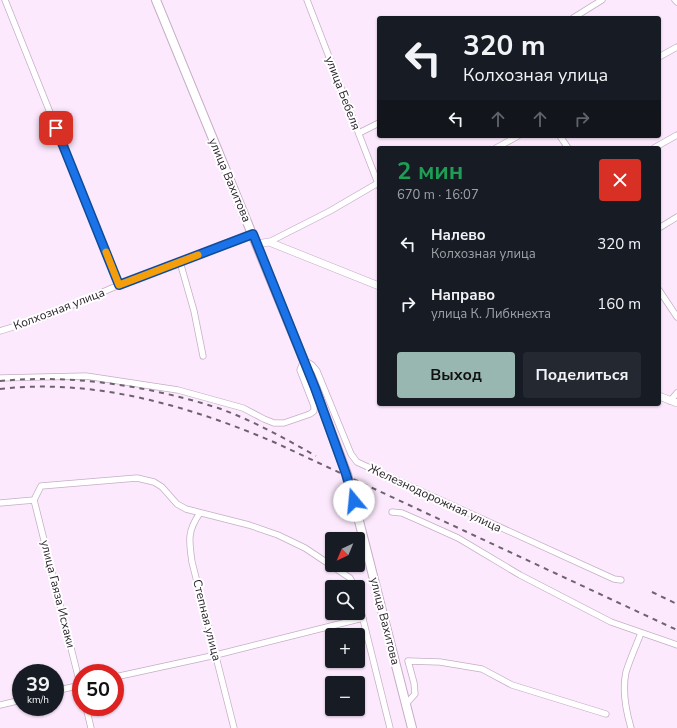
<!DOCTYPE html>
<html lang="ru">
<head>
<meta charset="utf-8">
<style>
  body { margin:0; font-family:"Nunito Sans",sans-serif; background:#242831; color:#f1f3f6; height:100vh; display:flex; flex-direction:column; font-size:15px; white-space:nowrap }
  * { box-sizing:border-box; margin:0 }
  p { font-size:13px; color:#9ea1a6 }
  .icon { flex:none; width:22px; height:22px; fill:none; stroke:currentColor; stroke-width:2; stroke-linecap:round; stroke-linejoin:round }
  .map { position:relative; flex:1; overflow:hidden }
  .panel { position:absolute; left:377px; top:146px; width:284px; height:260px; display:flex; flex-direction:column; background:#171b24; border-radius:4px; box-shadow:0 1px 3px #0004 }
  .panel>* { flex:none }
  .banner { position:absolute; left:377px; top:16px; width:284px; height:122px; border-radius:4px; box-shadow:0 1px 3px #0004; background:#171b24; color:#f1f3f6; overflow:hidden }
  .needle { width:26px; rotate:224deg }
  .fabs { position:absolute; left:325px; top:532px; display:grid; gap:8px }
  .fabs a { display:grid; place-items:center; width:40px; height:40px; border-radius:4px; background:#171b24; box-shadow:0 1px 3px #0004; font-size:20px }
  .speed { position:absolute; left:12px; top:664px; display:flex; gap:8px; font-size:20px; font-weight:700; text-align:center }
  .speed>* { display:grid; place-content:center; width:52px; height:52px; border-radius:50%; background:#171b24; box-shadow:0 1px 3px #0004; line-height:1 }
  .speed small { font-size:10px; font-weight:400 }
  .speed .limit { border:6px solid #d22; background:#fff; color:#111 }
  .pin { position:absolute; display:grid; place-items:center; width:34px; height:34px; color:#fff; margin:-17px; border-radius:8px; box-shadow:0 2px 6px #0006 }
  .me { position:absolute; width:44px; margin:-22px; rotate:343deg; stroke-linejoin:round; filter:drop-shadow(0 0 3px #0008) }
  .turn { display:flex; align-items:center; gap:14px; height:84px; padding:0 20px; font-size:18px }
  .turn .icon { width:52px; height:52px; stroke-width:2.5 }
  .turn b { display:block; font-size:28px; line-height:34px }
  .lanes { display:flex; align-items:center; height:38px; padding:0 20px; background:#0003; justify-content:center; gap:20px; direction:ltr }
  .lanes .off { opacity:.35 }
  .round { display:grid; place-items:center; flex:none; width:42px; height:42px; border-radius:4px; background:#242831 }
  .summary { display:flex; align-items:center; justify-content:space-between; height:68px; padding:0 20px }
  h1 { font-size:24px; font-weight:700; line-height:30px; color:#1e9e55 }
  .action { display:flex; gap:8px; margin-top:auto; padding:8px 20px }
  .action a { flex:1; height:46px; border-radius:4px; background:#98b7b1; color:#111; font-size:16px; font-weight:700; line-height:46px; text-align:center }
  .action a+a { background:#242831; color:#f1f3f6 }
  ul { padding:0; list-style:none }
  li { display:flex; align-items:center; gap:12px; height:60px; padding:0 20px }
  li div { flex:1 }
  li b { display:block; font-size:15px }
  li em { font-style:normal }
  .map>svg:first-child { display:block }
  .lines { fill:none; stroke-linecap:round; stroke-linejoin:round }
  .minor-casing { stroke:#c5aec5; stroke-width:7 }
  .tertiary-casing { stroke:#c5aec5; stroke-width:8 }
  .secondary-casing { stroke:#c5aec5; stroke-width:10 }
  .minor { stroke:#fff; stroke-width:5.5 }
  .tertiary { stroke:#fff; stroke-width:7 }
  .secondary { stroke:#fff; stroke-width:8 }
  .rail { stroke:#6e626f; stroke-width:2; stroke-dasharray:5 5; stroke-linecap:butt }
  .route-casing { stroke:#114b97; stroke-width:10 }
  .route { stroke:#1a73e8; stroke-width:7 }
  .slow { stroke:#f59e0b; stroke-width:7 }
  .labels { text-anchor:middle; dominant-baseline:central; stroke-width:4; stroke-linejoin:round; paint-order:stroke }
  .street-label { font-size:12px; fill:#251d26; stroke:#fff }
</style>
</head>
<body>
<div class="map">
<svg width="677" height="728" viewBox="0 0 677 728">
  <rect width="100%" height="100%" fill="#fce9fd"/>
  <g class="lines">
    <g class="minor-casing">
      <g id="minor">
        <path d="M5 0 119 285"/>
        <path d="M307 0 379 186"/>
        <path d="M675 0 677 2"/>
        <path d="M573 18 602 0"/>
        <path d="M659 57 677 47"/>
        <path d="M359 133 379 123"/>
        <path d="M560 136 568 148"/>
        <path d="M496 148 518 136"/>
        <path d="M654 148 677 135"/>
        <path d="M659 228 677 217"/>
        <path d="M269 242 330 211 378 183"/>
        <path d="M180 262 194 311 203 356"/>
        <path d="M659 290 677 317"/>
        <path d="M0 331 42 318 119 285 253 234"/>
        <path d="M0 378 86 376 119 381 178 390 243 408 264 419 274 423H284L310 414 314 411V406L300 370 304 360 312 365 317 371 351 454 357 462 614 579 621 580"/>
        <path d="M670 401 677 393"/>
        <path d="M34 500 81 688"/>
        <path d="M0 503 34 500 41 486 137 478 154 482 162 487 177 504 186 509 249 525 278 535 305 548 350 578 355 587"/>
        <path d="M392 512 402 513 418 520 458 538 520 575 611 622 677 645"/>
        <path d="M200 513C187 531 189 541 192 562L234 728"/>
        <path d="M358 599 390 728"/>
        <path d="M115 677 216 655 363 618"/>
        <path d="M55 691 81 685"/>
        <path d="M406 704 415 694 414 683 408 661 440 662 482 669 512 685 606 714"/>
        <path d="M0 705 21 700"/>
        <path d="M86 707 91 728"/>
        <path d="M631 728C626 711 622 690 626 672 630 659 636 646 641 633"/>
      </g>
    </g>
    <g class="tertiary-casing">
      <g id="tertiary">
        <path d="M257 244 269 242 379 286"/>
        <path d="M659 396 677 403"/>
      </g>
    </g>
    <g class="secondary-casing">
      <path id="secondary" d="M156 0 309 373 347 474 412 728"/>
    </g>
    <use href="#minor" class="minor"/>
    <use href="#tertiary" class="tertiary"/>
    <use href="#secondary" class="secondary"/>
    <g class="rail">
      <path d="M0 381C73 374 149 386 218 408 252 420 284 438 316 456"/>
      <path d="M0 389C94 378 190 406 276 443L677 630"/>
      <path d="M652 592 677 604"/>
    </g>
  </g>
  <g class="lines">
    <g class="route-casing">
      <path id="route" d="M56 128 119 285 253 234 315 388 346 474 354 501"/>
    </g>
    <use href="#route" class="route"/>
    <path class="slow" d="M106 252 119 285 198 255"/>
  </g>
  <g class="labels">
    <g class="street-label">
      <text transform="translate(343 93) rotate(69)">улица Бебеля</text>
      <text transform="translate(230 180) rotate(67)">улица Вахитова</text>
      <text transform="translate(59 309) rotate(-21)">Колхозная улица</text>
      <text transform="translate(435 498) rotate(25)">Железнодорожная улица</text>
      <text transform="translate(58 594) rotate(76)">улица Гаяза Исхаки</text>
      <text transform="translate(207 620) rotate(76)">Степная улица</text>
      <text transform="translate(385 621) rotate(76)">улица Вахитова</text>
    </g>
  </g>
</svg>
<div class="fabs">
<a><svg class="needle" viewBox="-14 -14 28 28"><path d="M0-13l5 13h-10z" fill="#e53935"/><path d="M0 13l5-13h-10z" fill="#9ea1a6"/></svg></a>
<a><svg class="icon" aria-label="search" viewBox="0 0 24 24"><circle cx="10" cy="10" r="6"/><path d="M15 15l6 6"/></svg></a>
<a>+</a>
<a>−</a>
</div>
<div class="speed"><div>39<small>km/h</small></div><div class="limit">50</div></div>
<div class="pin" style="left:56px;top:128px;background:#d93025"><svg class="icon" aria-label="arrive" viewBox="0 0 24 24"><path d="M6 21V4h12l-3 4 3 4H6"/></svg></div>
<svg class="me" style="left:354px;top:501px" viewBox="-20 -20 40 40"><circle r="19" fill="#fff"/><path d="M0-13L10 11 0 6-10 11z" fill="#1a73e8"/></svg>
<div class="banner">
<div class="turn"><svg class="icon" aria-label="left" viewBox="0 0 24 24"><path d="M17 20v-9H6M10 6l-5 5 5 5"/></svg><div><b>320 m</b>Колхозная улица</div></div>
<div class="lanes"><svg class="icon" aria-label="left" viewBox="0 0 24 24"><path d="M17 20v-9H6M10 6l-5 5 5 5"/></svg><svg class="icon off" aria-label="ahead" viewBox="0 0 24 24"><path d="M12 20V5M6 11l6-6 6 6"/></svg><svg class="icon off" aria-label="ahead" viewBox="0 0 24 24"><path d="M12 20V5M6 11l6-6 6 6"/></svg><svg class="icon off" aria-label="right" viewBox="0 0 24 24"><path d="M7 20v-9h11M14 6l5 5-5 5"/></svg></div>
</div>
<section class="panel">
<div class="summary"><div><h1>2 мин</h1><p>670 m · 16:07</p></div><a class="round" style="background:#d93025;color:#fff"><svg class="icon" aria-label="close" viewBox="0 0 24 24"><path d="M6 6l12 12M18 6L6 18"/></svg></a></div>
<ul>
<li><svg class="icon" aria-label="left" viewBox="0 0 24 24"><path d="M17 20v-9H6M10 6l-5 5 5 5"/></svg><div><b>Налево</b><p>Колхозная улица</p></div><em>320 m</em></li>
<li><svg class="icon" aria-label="right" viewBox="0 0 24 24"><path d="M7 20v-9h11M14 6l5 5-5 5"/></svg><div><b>Направо</b><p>улица К. Либкнехта</p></div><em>160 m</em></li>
</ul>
<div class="action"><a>Выход</a><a>Поделиться</a></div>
</section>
</div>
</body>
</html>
